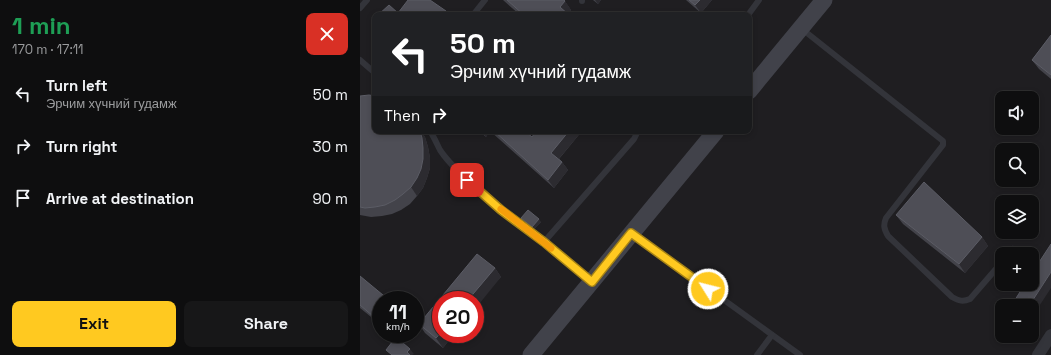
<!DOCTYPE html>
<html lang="en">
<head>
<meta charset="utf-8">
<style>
  body { margin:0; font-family:"Space Grotesk",sans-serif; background:#171718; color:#f1f3f6; height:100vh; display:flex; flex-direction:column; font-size:15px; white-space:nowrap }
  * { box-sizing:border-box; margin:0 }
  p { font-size:13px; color:#9b9c9e }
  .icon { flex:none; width:22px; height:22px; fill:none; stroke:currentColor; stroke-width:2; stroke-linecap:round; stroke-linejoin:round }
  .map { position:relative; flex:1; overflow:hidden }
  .drawer { display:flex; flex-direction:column; background:#0e0e0f; width:360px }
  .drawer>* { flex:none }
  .hud { position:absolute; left:12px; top:12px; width:380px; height:122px; border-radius:8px; box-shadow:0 2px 6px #0003,0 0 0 1px #2e2e2f; background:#202124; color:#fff; overflow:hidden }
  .fabs { position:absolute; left:635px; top:91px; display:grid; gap:8px }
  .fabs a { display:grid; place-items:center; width:44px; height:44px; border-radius:8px; background:#0e0e0f; box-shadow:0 2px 6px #0003,0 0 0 1px #2e2e2f; font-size:20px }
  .speed { position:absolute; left:12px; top:291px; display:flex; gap:8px; font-size:20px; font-weight:700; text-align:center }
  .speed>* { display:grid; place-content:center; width:52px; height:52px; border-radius:50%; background:#0e0e0f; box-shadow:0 2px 6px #0003,0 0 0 1px #2e2e2f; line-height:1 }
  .speed small { font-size:10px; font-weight:400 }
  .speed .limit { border:6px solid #d22; background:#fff; color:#111 }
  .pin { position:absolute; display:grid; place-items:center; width:34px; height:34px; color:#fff; margin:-17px; border-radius:8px; box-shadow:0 2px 6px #0006 }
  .me { position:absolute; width:44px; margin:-22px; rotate:306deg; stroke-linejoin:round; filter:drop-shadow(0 0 3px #0008) }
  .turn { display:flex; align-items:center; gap:14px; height:84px; padding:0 12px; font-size:18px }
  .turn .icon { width:52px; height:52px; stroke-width:2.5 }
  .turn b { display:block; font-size:28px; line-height:34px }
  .then { display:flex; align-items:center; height:38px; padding:0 12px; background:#0003; gap:8px; font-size:15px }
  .round { display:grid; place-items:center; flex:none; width:42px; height:42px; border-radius:8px; background:#171718 }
  .summary { display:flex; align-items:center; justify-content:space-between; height:68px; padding:0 12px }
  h1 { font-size:24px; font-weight:700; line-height:30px; color:#1e9e55 }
  .action { display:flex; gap:8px; margin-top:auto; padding:8px 12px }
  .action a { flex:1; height:46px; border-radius:8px; background:#ffc920; color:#111; font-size:16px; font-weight:700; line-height:46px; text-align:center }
  .action a+a { background:#171718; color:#f1f3f6 }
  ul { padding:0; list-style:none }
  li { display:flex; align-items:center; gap:12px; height:52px; padding:0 12px }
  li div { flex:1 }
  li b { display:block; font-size:15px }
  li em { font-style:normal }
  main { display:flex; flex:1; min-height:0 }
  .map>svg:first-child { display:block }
  .built { fill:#1f1e21; fill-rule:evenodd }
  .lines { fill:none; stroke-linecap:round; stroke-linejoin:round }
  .service { stroke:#33343a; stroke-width:6 }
  .minor { stroke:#33343a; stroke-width:12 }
  .secondary { stroke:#41424a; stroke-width:17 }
  .wall { fill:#43434a }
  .shaded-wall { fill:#2c2b30 }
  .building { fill:#4e4e56; stroke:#5b5c65 }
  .route-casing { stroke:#a68315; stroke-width:10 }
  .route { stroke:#ffc920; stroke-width:7 }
  .slow { stroke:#f59e0b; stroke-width:7 }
</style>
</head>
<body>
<main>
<section class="drawer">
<div class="summary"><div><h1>1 min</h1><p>170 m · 17:11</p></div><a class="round" style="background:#d93025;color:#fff"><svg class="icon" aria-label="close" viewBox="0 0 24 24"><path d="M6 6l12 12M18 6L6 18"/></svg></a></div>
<ul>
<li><svg class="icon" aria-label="left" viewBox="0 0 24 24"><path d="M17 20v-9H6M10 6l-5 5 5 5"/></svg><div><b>Turn left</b><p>Эрчим хүчний гудамж</p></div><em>50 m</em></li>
<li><svg class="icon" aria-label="right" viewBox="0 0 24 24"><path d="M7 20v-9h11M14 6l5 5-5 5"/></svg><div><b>Turn right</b></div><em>30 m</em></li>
<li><svg class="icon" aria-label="arrive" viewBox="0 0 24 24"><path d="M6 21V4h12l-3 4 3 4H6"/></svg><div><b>Arrive at destination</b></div><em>90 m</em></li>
</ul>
<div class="action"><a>Exit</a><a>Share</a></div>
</section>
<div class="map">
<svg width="691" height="355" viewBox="0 0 691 355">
  <rect width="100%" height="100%" fill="#131214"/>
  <path class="built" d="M0 0H691V355H0ZM15 15H389V131H15ZM642 98H672V128H642ZM642 150H672V180H642ZM642 202H672V232H642ZM642 254H672V284H642ZM21 300H55V334H21ZM81 300H115V334H81ZM642 306H672V336H642Z"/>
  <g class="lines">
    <g class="service">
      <path d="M222 0V1"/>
      <path d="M0 8 7 0"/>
      <path d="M113 15 125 0"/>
      <path d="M388 15 399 0"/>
      <path d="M442 29 583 141V145L526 218C523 225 524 229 528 236L592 297C599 301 603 302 610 299L642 262"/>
      <path d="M0 60 15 73"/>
      <path d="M70 131C74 137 77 144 80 150 90 165 105 178 119 190 155 222 194 249 230 281"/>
      <path d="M273 234 440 355"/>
      <path d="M184 242 274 139 278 131"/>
      <path d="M649 254 653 249"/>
      <path d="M397 355 412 335"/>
    </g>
    <path class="minor" d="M678 355 691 335"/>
    <g class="secondary">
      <path d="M389 91 464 0"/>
      <path d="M171 355 356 131"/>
    </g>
  </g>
  <g class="wall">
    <path d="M143 0H204L211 10 208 14 209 15H160Z"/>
    <path d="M233 0H241L238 4Z"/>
    <path d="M326 0H352L341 13Z"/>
    <path d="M691 35V79L679 69 672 60Z"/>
    <path d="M0 96 15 131H61L65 137 68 147 70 158V168L67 178 63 188 57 196 50 204 41 210 32 214 22 216 11 217 0 215Z"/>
    <path d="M119 131H165L172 137 176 131H222L199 159 202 162 208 170 194 188 130 131 126 137Z"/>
    <path d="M536 215 622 237 628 246 605 273 543 224Z"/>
    <path d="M161 218 181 222 174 229 163 220Z"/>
    <path d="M135 268 141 277 81 334H94L83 348 65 333 59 324Z"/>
    <path d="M0 276 20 293 21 300V325L0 308Z"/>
  </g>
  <g class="shaded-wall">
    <path d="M235 0H241L238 4Z"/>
    <path d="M340 0H352L341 13 335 5Z"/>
    <path d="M205 1 211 10 207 15 200 7Z"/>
    <path d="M86 11 89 15H83Z"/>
    <path d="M60 131H61L65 137 68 147 70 158V168L67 178 63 188 57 196 51 187Z"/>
    <path d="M122 131H130L126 137Z"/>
    <path d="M209 131H222L197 161 191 153Z"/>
    <path d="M202 162 208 170 194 188 188 180Z"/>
    <path d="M179 219 181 222 174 229 172 227Z"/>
    <path d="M622 237 628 246 605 273 599 264Z"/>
    <path d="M135 268 141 277 115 309V300H108Z"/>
    <path d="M691 272V288L672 317V306H669Z"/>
    <path d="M81 333V334H94L83 348 76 338Z"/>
    <path d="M50 349 54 354 52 355H49L47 352Z"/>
  </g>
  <g class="building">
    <path d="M48 0H70L86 11 83 15H18L29 5 38 13Z"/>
    <path d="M147 0H204L205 1 200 7 209 15H164Z"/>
    <path d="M329 0H340L335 5Z"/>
    <path d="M294 12 297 15H290Z"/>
    <path d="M691 35V75L672 60Z"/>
    <path d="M9 95 15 96V131H60L62 138 63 148V159L61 169 57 178 51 187 43 194 35 200 25 205 15 207 5 208 0 207V96Z"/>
    <path d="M134 131H165L172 137 176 131H209L191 153 202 162 188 180Z"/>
    <path d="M564 182 622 237 599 264 536 215Z"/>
    <path d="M168 210 179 219 172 227 161 218Z"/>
    <path d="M691 244V272L669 306H657L653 303 665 284H672V273Z"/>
    <path d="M117 254 135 268 108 300H81V333L76 338 59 324Z"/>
    <path d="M0 276 29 300H21V323L0 305Z"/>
    <path d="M36 337 50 349 47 352 50 355H32L26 350Z"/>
  </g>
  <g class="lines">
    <g class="route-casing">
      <path id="route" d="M107 180 141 210 184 242 232 282 271 233 348 289"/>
    </g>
    <use href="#route" class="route"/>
    <path class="slow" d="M141 209 191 248"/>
  </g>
</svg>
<div class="fabs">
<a><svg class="icon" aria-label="sound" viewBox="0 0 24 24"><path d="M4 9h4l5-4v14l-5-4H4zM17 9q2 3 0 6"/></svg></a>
<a><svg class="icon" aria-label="search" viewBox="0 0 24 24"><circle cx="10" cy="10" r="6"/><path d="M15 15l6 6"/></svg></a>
<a><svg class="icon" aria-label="layers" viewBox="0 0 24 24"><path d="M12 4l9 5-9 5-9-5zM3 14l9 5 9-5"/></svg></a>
<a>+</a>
<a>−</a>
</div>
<div class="speed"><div>11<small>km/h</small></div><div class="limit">20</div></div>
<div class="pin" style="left:107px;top:180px;background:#d93025"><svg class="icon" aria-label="arrive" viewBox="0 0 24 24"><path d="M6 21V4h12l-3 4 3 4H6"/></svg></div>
<svg class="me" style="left:348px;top:289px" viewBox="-20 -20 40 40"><circle r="17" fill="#ffc920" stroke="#fff" stroke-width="3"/><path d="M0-11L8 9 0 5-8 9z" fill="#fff"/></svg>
<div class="hud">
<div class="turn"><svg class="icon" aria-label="left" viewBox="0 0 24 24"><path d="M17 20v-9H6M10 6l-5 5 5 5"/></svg><div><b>50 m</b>Эрчим хүчний гудамж</div></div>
<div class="then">Then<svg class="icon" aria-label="right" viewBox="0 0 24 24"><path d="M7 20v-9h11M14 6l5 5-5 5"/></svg></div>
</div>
</div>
</main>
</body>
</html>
